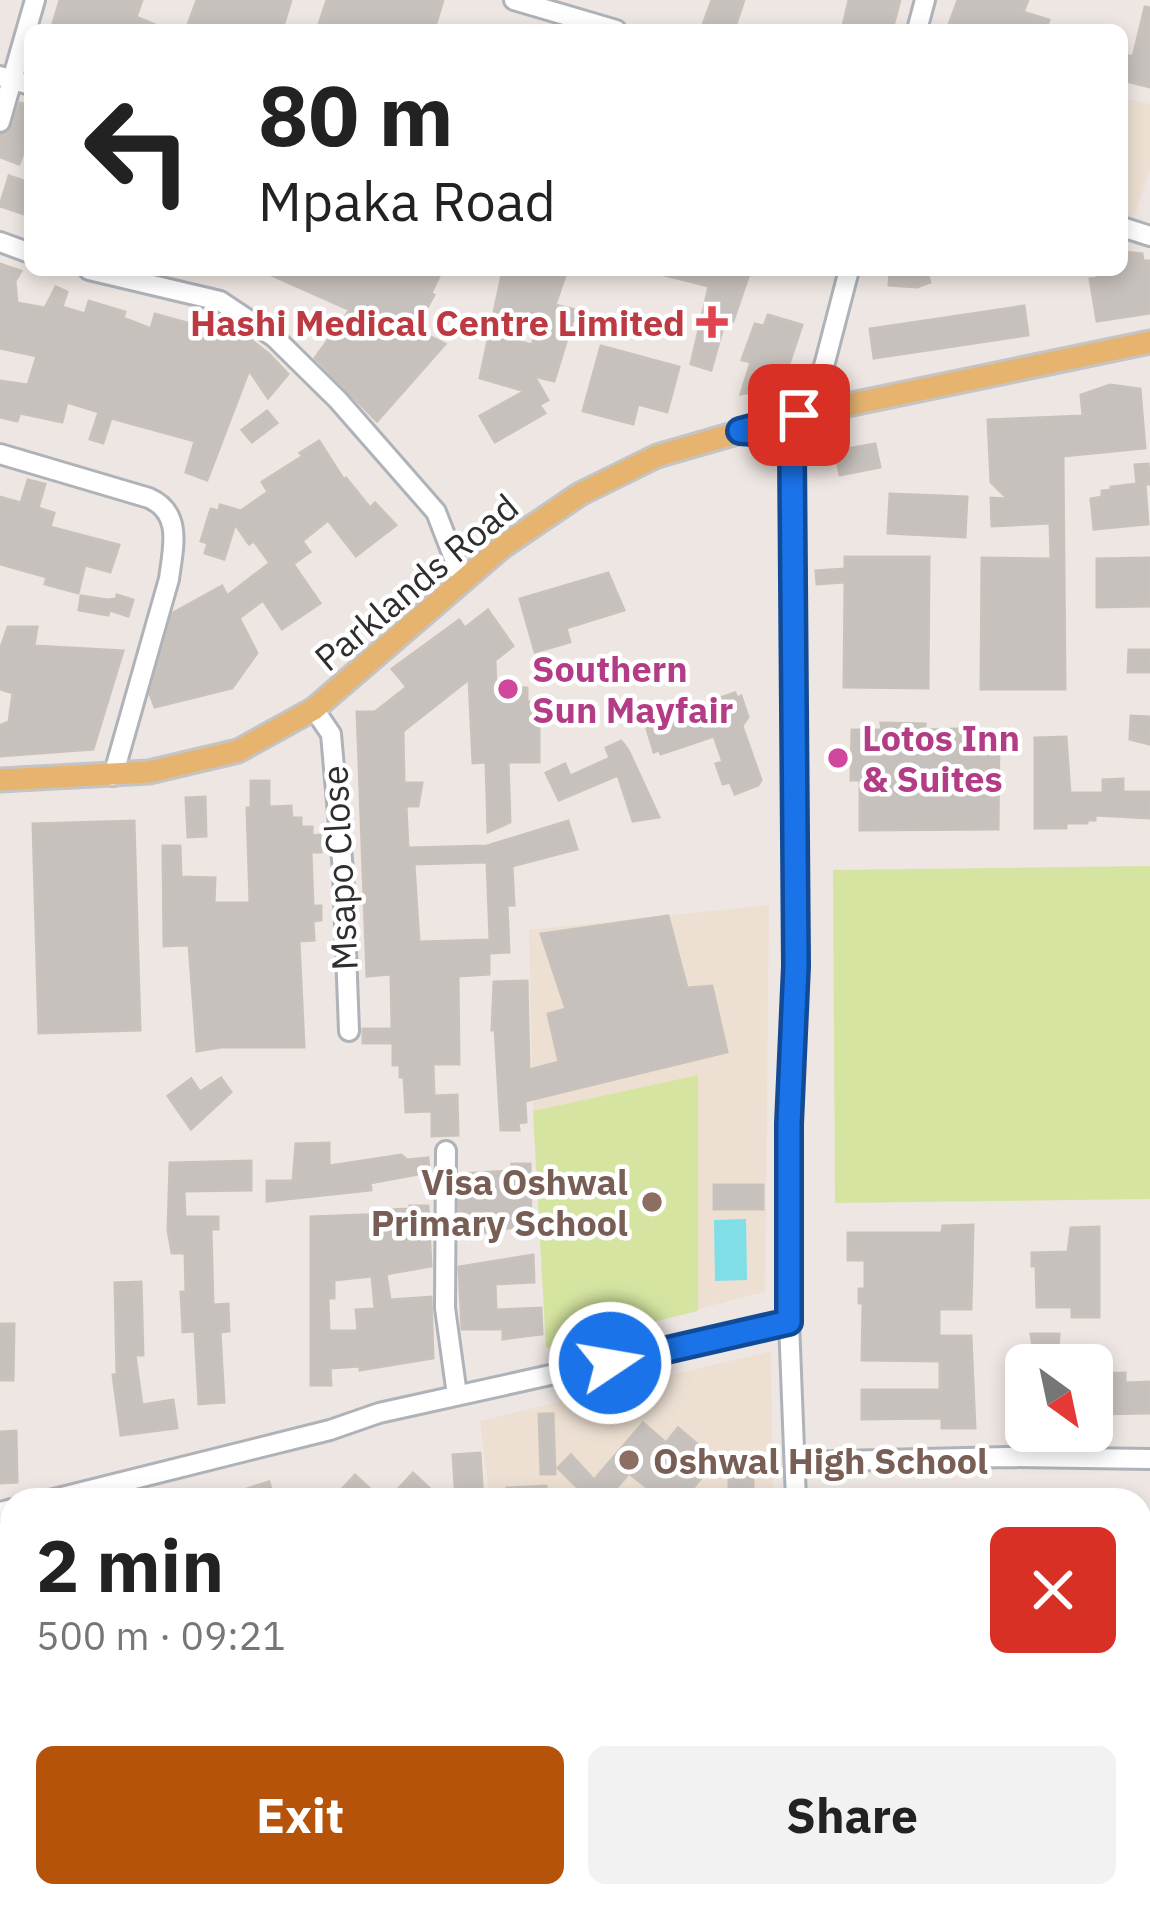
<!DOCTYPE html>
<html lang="en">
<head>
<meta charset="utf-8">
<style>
  body { margin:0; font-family:"IBM Plex Sans",sans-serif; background:#f2f2f2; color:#222; height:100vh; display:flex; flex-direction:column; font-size:45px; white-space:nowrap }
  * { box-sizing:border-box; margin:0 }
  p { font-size:39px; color:#767676 }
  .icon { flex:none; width:66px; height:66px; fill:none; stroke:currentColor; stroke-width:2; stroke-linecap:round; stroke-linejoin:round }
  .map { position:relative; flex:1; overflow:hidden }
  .panel { position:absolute; left:0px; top:1488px; width:1152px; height:420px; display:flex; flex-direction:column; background:#fff; border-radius:36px 36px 0 0; box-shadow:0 6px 18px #0003 }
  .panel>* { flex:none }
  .banner { position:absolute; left:24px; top:24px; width:1104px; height:252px; border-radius:18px; box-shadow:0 6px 18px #0003; background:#fff; color:#222; overflow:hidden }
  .needle { width:78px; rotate:147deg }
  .fabs { position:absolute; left:1005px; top:1344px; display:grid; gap:24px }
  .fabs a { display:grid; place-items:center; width:108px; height:108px; border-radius:18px; background:#fff; box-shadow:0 6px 18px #0003; font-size:60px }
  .pin { position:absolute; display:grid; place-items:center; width:102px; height:102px; color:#fff; margin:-51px; border-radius:24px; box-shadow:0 6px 18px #0006 }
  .me { position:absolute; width:132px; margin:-66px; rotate:78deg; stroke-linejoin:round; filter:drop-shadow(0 0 9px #0008) }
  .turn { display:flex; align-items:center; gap:42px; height:252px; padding:0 36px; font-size:54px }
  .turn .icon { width:156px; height:156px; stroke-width:2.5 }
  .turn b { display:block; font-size:84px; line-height:102px }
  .round { display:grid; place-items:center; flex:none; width:126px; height:126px; border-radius:18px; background:#f2f2f2 }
  .head { display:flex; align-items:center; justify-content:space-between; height:204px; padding:0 36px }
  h1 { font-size:72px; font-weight:700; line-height:90px }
  .button { display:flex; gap:24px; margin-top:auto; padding:24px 36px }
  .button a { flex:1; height:138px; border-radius:18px; background:#b45309; color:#fff; font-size:48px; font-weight:700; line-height:138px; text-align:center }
  .button a+a { background:#f2f2f2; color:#222 }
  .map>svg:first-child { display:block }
  .education { fill:#ede0d3 }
  .pitch { fill:#d5e5a1 }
  .water { fill:#7fdee6 }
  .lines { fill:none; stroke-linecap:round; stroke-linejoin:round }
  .canal { stroke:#7fdee6; stroke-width:16 }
  .building { fill:#c7c1bd; stroke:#c9c2bb; stroke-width:3; fill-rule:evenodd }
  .minor-casing { stroke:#aeb2b9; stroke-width:24 }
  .major-casing { stroke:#c4c4c4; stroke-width:27 }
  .minor { stroke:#fff; stroke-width:18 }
  .major { stroke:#e6b46f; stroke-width:21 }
  .route-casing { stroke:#114b97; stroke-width:30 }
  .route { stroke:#1a73e8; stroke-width:21 }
  .health-dot { fill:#e0444e; stroke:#fff; stroke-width:4.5 }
  .hotel-dot { fill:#d1479c; stroke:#fff; stroke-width:4.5 }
  .education-dot { fill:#8d6e63; stroke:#fff; stroke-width:4.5 }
  .labels { text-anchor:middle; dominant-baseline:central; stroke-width:9; stroke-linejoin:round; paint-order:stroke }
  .health-label { font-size:36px; font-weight:bold; fill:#be3a42; stroke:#fff; text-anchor:end }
  .street-label { font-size:36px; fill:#2e2e2e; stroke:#fff }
  .hotel-label { font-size:36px; font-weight:bold; fill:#b23c85; stroke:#fff; text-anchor:start }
  .education-label { font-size:36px; font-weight:bold; fill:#785e54; stroke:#fff; text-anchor:end }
</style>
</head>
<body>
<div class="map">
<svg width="1150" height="1908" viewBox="0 0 1150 1908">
  <rect width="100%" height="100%" fill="#eee6e2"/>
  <g class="education">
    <path d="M1122 98 1150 104V170L1132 222 1122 219Z"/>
    <path d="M769 905 765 1292 546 1348 533 1111 529 930Z"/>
    <path d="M771 1351 773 1500H490L480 1421Z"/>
    <rect x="54" y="1896" width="155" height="12"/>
  </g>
  <g class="pitch">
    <path d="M1150 866V1199L835 1203 833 870Z"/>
    <path d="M698 1075V1311L546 1348 533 1111Z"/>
    <rect x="580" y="1896" width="185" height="12"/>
  </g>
  <path class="water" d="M746 1219 747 1280 715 1281 714 1220Z"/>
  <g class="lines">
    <path class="canal" d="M0 1817 12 1816"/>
  </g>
  <g class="building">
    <path d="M60 0H142L136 17 167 30H51Z"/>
    <path d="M197 0H291L282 30H186Z"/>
    <path d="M327 0H443L434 30H317Z"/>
    <path d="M712 0H744L734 30H701Z"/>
    <path d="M849 0H900L892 30H842Z"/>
    <path d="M958 0H1028L1023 12 1049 20 1046 30H947Z"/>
    <path d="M1145 7 1150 8V87L1122 80V54L1133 57Z"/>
    <path d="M20 103 30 106V149L25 148 19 164 0 157V135L10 131Z"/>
    <path d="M9 176 30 183V216L0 206Z"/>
    <path d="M1122 252 1142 254 1143 261H1150V313L1097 321 1090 279 1098 278 1096 270H1122Z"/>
    <path d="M0 264 21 271 15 281 17 303 45 308 56 287 67 292 62 307 85 314 89 301 125 312 123 318 151 329 155 314 227 334 230 324 269 354 288 374 268 398 249 370 207 480 186 472 195 441 111 418 103 443 90 439 99 412 67 402 62 422 20 413 17 421 0 417V381L28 385 37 356 0 348Z"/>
    <path d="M260 270H442L431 293 434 295 415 329 445 344 377 421 315 358 350 310Z"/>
    <path d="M503 270H567L555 305 576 310 554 381 534 376 548 400 539 405 545 413 495 442 480 416 525 391 480 378ZM510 314 540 320 532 345 503 337Z"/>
    <path d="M665 270 749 274 733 321 725 320 711 370 691 364 709 286 664 275Z"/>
    <path d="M890 270H926L930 282 917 287 889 285Z"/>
    <path d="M1024 306 1028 335 874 358 870 329Z"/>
    <path d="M768 315 802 325 782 385 741 394 751 362 742 360 755 324 764 326Z"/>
    <path d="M601 346 679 367 667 412 638 404 633 424 583 411Z"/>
    <path d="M1110 385 1140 389 1145 448 1063 456 1065 689H981L982 558 1051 559 1050 523 992 526 991 498 1008 499 991 482 988 420 1083 416 1081 395Z"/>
    <path d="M267 411 277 423 252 442 242 430Z"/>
    <path d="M319 441 344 480 346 478 370 508 375 503 396 525 356 556 328 520 302 541 310 552 293 564 320 603 282 629 263 600 239 618 257 653 232 688 155 707 150 694 173 613 222 586 227 596 270 563 254 541 249 544 235 524 224 559 205 553 208 543 201 541 211 509 219 511 220 505 241 511 268 492 262 482 303 456 300 453Z"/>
    <path d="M875 444 880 467 840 475 835 451Z"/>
    <path d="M1148 464 1150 484H1145L1148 524 1094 529 1091 499 1102 497V491L1111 490V487L1137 484 1135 465Z"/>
    <path d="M28 480 45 484 38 508 54 513 50 527 119 545 110 572 85 565 78 593 45 584 47 577 0 564V497L21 503Z"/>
    <path d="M890 494 967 497 965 537 888 533Z"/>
    <path d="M845 557H929L928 688 844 687 845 582 817 584 816 571 845 569Z"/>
    <path d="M1150 558V606L1097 607V559Z"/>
    <path d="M608 573 624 610 566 628 570 642 535 652 520 599Z"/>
    <path d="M117 595 133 600 128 616 110 610 108 615 79 610 81 596 107 600 116 599Z"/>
    <path d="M488 610 513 646 495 660 496 688H527V702H539V762H508L510 822 488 832 486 762 473 763 469 679 403 731 404 783H422L418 806H406L408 848 487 846 568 821 577 849 512 866 514 905H507L509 952 489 953V974L458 976 459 1064H433L434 1096 457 1095 458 1135 432 1136V1111L406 1112 404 1077H400V1065H393V1043H363V1029H392L391 974 367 976 357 712H375L407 687 392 669 403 661 459 620 465 628ZM487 862 490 940 419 942 414 864Z"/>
    <path d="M8 627H37L34 646 123 651 93 749 0 756 1 725 9 722 13 693 0 689V650Z"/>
    <path d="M1129 650H1150V672H1128Z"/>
    <path d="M735 693 737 698 741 696 748 717 742 726 761 780 758 785 735 794 730 782 723 784 716 764 723 762 714 736 661 754 659 750 654 752 647 729 652 728 650 722Z"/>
    <path d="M1131 716 1150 717 1149 744 1130 739Z"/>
    <path d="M881 723 925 724V730L957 729V734H999L998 829 860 830V780H851L852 730H882Z"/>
    <path d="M1066 737 1070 793H1103V780L1123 779V792H1150V818L1095 815V820H1087V823H1066V828H1035V738Z"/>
    <path d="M621 741 628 750 659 817 633 821 618 775 559 800 546 773 565 764 570 776 610 758 606 748Z"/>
    <path d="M251 781H269V807L291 806 292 818H301V827H312V836L320 835 321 852H311L313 906H321V920L313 921 314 940 299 941 304 1047H221L197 1051 189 945 164 946 163 846H180L181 877 215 878 214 903H250L247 808H251Z"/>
    <path d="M205 797 206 836 188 837 186 798Z"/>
    <path d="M134 821 140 1030 39 1033 33 824Z"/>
    <path d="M668 916 687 988 712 986 727 1052 525 1101 526 1122 518 1123 519 1130H501L495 1029 492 1030 494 982 527 981 529 1070 559 1062 548 1014 566 1009 541 934Z"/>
    <path d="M221 1078 231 1092 191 1129 168 1096 191 1079 200 1092Z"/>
    <path d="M329 1143V1166L401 1155 407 1160 428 1158 429 1172 370 1183 371 1190 267 1201V1181H293L296 1144Z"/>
    <path d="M251 1161V1190L184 1191 185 1217H218V1229H211L213 1305 228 1304 229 1331 220 1332 224 1402 199 1404 195 1331 183 1332 181 1292H186L185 1253H172L168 1230 170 1163Z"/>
    <path d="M512 1164H530L531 1224 459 1237V1174L512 1171Z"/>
    <rect x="714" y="1185" width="49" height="24"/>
    <path d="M410 1206H428L431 1266 386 1274 390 1300 431 1297 433 1358 360 1370V1366L330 1368 331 1385H311V1217L390 1214V1210L410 1209ZM372 1276 375 1309 356 1310 358 1331H329L328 1298H334V1280Z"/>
    <path d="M973 1225 971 1309H939V1336H971L975 1428H942V1418L862 1419V1390H940V1361L862 1360 863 1303H859V1289H865V1260H848V1233H942L943 1226Z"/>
    <path d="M1099 1227V1317H1072V1307H1037L1036 1266H1032V1253L1068 1252 1071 1228Z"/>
    <path d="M533 1255 534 1282 495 1284 496 1310 541 1308 542 1334 503 1339V1329H462L459 1267Z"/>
    <path d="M141 1282 143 1355H135L142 1405 173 1400 177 1428 121 1435 113 1375H117L115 1283Z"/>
    <path d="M0 1324H14L13 1380H0Z"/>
    <path d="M1031 1334H1059L1057 1365H1036Z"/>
    <path d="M1125 1373V1383L1150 1382V1413L1093 1414V1374Z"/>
    <path d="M539 1414H553L555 1474H541Z"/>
    <path d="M643 1423 666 1443 678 1428 716 1460 683 1500H663L629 1473 606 1500H577L583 1493 558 1468 571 1455 594 1480Z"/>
    <path d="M16 1431 17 1482 0 1483V1432Z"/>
    <path d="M480 1453 483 1500H456L453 1455Z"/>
    <rect x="729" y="1469" width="24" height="31"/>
    <path d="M413 1473 442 1500H388Z"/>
    <path d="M355 1475 382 1500H332Z"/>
    <path d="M269 1482 274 1500H221V1497Z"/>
    <path d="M546 1486 547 1500H508L507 1488Z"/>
  </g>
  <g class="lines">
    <g class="minor-casing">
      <g id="minor">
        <path d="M514 0 616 30"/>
        <path d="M917 30 925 0"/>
        <path d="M0 76 30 85"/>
        <path d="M0 122 35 0"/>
        <path d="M1122 227 1150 236"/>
        <path d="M0 242 30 253"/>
        <path d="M89 270 220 301 274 337 338 400 436 512 462 579"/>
        <path d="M799 415 824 366 849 270"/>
        <path d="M745 432 780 438 792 452"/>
        <path d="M0 454 149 498C183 513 173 548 169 579L113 776"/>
        <path d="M314 709 331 734 343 871 349 1031"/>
        <path d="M446 1151 445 1308 457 1395"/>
        <path d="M796 1462 1008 1457 1150 1459"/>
        <path d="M50 1500 330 1430 379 1413 789 1322"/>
        <path d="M796 1500 789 1322V1124L796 966 792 452 817 411"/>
        <path d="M0 1512 12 1509"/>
        <path d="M1140 1788H1150"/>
        <path d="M0 1867 12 1864"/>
        <path d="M219 1896 220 1908"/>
        <path d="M797 1896V1908"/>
      </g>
    </g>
    <g class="major-casing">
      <path id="major" d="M0 780 149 772 238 751 314 709 502 547 580 494 657 456 799 415 1150 342"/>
    </g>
    <use href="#minor" class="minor"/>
    <use href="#major" class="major"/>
  </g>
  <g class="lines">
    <g class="route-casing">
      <path id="route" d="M610 1363 789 1322V1124L796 966 792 452C779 432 762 433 740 431L799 415"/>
    </g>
    <use href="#route" class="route"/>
  </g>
  <path class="health-dot" d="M706 304h12v12h12v12h-12v12h-12v-12h-12v-12h12z"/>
  <g class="hotel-dot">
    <circle cx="508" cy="689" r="12"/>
    <circle cx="838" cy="758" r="12"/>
  </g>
  <g class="education-dot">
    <circle cx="652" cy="1202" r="12"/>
    <circle cx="629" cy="1460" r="12"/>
  </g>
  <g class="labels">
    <g class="health-label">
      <text x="685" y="322">Hashi Medical Centre Limited</text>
    </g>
    <g class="street-label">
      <text transform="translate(416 582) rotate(-40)">Parklands Road</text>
      <text transform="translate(339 868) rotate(-93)">Msapo Close</text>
    </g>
    <g class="hotel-label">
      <text x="532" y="668">Southern<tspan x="532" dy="41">Sun Mayfair</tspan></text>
      <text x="862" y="737">Lotos Inn<tspan x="862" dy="41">&amp; Suites</tspan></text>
    </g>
    <g class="education-label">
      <text x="628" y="1181">Visa Oshwal<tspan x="628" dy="41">Primary School</tspan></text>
      <text x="653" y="1460" text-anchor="start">Oshwal High School</text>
    </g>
  </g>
</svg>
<div class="fabs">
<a><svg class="needle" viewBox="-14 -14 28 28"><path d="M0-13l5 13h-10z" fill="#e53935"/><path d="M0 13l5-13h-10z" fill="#767676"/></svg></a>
</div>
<div class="pin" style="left:799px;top:415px;background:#d93025"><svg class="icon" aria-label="arrive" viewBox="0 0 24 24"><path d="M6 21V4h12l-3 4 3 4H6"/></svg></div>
<svg class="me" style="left:610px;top:1363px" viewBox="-20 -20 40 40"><circle r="17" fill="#1a73e8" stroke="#fff" stroke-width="3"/><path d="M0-11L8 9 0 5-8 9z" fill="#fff"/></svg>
<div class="banner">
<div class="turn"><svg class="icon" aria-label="left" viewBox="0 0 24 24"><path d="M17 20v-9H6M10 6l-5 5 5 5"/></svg><div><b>80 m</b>Mpaka Road</div></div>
</div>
<section class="panel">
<div class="head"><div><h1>2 min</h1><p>500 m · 09:21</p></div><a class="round" style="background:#d93025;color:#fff"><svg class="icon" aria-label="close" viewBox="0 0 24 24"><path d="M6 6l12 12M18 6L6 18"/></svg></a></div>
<div class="button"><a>Exit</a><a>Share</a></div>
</section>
</div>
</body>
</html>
